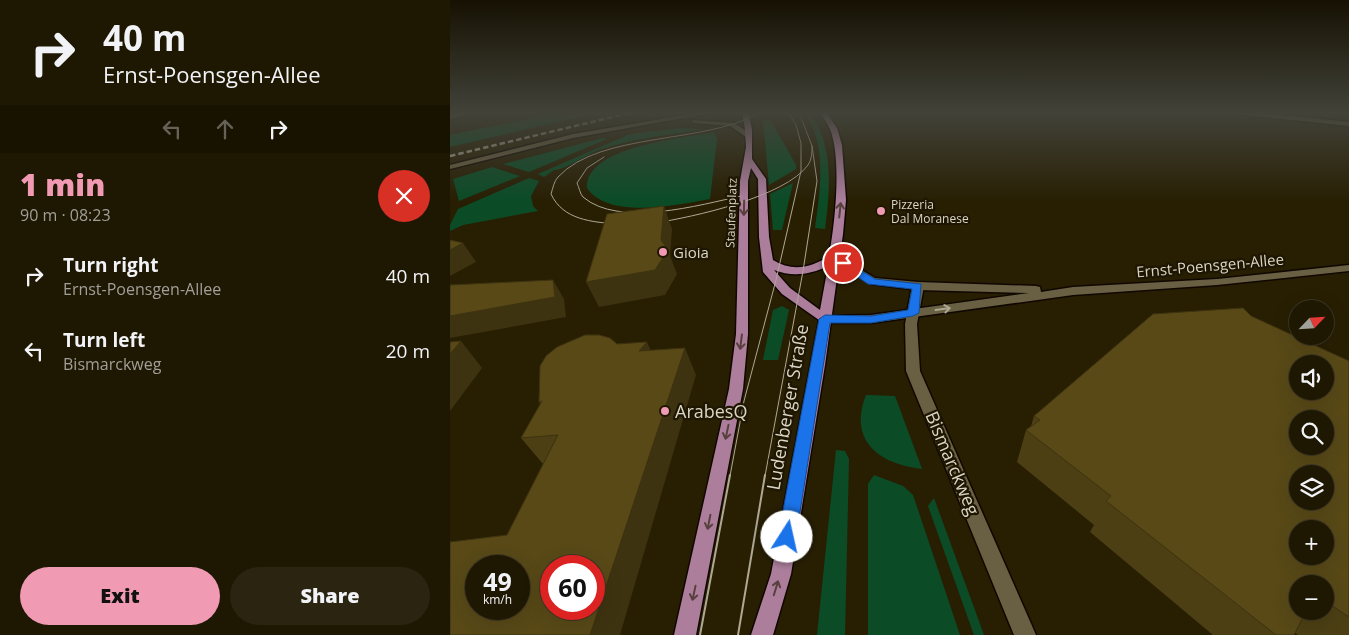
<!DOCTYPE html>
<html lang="en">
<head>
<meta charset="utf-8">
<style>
  body { margin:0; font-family:"Open Sans",sans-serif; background:#2b2411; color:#f1f3f6; height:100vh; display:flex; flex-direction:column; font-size:19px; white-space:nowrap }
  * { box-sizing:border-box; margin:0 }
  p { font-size:16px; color:#a19f99 }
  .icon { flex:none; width:28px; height:28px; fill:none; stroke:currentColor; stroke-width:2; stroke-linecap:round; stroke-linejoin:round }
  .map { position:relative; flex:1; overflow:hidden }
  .panel { display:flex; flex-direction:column; background:#1e1702; width:450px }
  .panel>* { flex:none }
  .hud { background:#1e1702; color:#f1f3f6; overflow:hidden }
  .needle { width:32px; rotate:65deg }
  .fabs { position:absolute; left:839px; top:300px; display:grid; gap:10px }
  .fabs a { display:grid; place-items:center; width:45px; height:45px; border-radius:50%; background:#1e1702; box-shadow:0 5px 20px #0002,0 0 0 1px #3c3624; font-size:25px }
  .speed { position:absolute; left:15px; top:555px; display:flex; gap:10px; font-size:25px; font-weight:700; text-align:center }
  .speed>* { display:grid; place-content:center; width:65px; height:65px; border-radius:50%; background:#1e1702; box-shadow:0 5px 20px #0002,0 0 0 1px #3c3624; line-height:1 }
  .speed small { font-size:12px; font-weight:400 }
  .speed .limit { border:8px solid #d22; background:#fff; color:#111 }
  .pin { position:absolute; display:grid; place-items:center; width:42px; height:42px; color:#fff; margin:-21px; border:2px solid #fff; border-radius:50%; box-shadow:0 1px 5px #0007 }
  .me { position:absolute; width:55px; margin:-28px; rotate:10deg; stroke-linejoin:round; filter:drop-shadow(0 0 4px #0008) }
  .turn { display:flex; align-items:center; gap:18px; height:105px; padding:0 20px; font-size:22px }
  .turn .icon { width:65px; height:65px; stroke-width:2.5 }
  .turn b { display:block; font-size:35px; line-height:42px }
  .lanes { display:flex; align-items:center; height:48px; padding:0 20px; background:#0003; justify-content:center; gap:25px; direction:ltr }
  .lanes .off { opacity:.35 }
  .round { display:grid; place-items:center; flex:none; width:52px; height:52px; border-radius:26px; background:#2b2411 }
  .head { display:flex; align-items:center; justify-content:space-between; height:85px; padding:0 20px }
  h1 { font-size:30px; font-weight:800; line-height:38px; color:#f19ab3 }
  .action { display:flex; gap:10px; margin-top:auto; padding:10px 20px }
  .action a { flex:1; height:58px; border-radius:30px; background:#f19ab3; color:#111; font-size:20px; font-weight:800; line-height:58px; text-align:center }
  .action a+a { background:#2b2411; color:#f1f3f6 }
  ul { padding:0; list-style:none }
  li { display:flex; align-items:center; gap:15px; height:75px; padding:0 20px }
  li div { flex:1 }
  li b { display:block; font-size:19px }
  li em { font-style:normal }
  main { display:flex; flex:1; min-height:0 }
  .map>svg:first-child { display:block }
  .green { fill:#0b4c27 }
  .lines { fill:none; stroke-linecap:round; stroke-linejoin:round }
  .street-casing { stroke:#100800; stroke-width:3 }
  .secondary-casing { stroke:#100800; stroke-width:3 }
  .primary-casing { stroke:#100800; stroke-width:3 }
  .street { fill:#695f42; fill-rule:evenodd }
  .secondary { fill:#695f42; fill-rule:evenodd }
  .primary { fill:#ac7e9c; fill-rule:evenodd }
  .tram-far1 { stroke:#aea895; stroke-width:1 }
  .tram { stroke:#aea895; stroke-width:2 }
  .rail { stroke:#aea895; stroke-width:2.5; stroke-dasharray:5.5 3; stroke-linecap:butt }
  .wall { fill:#4c3f14; fill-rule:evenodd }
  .shaded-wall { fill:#3e3310 }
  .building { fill:#584917; stroke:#3e3310; fill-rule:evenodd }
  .oneway { stroke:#57403e }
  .oneway2 { stroke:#ada691 }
  .route { fill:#1a73e8; stroke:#114b97 }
  .poi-dot { fill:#f19ab3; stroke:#1e1600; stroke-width:2 }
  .labels { text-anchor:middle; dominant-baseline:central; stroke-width:4.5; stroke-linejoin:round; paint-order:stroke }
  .far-poi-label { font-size:12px; fill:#dad5c5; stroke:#1e1600; text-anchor:start }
  .far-street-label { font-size:12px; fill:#dad5c5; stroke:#1e1600 }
  .poi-label { font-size:15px; fill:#dad5c5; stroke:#1e1600; text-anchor:start }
  .street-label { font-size:15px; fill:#dad5c5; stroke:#1e1600 }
  .near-street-label { font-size:18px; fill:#dad5c5; stroke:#1e1600 }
  .near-poi-label { font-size:18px; fill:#dad5c5; stroke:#1e1600; text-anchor:start }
</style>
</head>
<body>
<main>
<section class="panel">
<div class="hud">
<div class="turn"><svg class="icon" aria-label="right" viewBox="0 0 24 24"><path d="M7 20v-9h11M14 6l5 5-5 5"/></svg><div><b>40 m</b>Ernst-Poensgen-Allee</div></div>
<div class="lanes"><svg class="icon off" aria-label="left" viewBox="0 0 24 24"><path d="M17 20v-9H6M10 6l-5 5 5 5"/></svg><svg class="icon off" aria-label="ahead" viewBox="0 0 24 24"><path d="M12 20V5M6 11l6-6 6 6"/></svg><svg class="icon" aria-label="right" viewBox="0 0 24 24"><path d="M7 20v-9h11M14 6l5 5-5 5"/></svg></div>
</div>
<div class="head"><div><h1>1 min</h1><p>90 m · 08:23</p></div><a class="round" style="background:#d93025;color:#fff"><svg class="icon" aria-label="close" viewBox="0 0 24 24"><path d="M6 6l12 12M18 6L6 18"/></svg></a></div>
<ul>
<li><svg class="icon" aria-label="right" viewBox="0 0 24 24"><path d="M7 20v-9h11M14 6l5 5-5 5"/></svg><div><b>Turn right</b><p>Ernst-Poensgen-Allee</p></div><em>40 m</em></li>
<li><svg class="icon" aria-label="left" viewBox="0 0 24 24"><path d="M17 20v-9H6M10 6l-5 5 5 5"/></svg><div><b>Turn left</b><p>Bismarckweg</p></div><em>20 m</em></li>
</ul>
<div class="action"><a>Exit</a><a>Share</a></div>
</section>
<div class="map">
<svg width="899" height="635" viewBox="0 0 899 635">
  <rect width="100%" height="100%" fill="#281f03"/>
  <g class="green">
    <path d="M111 112H151L0 147V135Z"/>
    <path d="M354 112H358C385 143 380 191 375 229L365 228C370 192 378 143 354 112Z"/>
    <path d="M313 119H318L323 124 346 165V169L319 185Z"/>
    <path d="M230 128 255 129C220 135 183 138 149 150 138 154 112 171 104 170L94 177 88 174 180 134Z"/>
    <path d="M264 132 267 139 260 199C227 205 159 220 137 188 135 146 235 138 264 132Z"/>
    <path d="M153 138 157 139 79 172 53 164Z"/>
    <path d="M42 167 70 176 9 201 3 179Z"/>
    <path d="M79 178 89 181 81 196 83 206 88 211 13 225 0 231V225L8 209Z"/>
    <path d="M343 183 332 230H323L320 194Z"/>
    <path d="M332 306 339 310 328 360H313L323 310Z"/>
    <path d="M416 395 445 396 472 469C429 464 398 441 416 395Z"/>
    <path d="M386 450 395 451 399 459 395 635H367Z"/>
    <path d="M424 475 453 486 463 495 510 635H418V484Z"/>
    <path d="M484 498 534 635H524L478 506Z"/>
  </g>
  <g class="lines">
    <g class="street-casing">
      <g id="street">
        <path d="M16 112H28L0 119V115Z"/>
        <path d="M253 112H266L123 138 0 169V165L123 134Z"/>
        <path d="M782 112H802L899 122V126L785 114Z"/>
        <path d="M242 120 284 123 303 135 296 137 280 126 244 123 242 122Z"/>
        <path d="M468 282 474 286 467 324 470 371 586 635H564L456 371 455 324 462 286Z"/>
      </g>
    </g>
    <g class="secondary-casing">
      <path id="secondary" d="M385 254 425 278 468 282 586 286 590 287 591 292 623 287 767 279 899 265V271L767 285 623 295 421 323H375L369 319 371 316 421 315 579 293 468 290 422 284 381 259 380 257Z"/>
    </g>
    <g class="primary-casing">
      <path id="primary" d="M292 112H298L302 129V159L316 179 319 237 323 260C342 272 361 268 379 256 385 222 392 160 380 129 377 123 373 117 370 112H376L387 128 392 145 396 200 393 234 375 365 341 574 323 635H301L321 574 369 320 332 294 313 272 309 237 308 179 301 168 298 181V334L293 389 246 635H224L279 389 286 334 290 181 296 147 295 129ZM378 266 370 310 340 288 324 270C342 277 360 275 378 266Z"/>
    </g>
    <use href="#street" class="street"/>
    <use href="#secondary" class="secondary"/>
    <use href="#primary" class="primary"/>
    <g class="tram-far1">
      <path d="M154 157 137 168 127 183C129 187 130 194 133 197 169 228 250 205 291 196"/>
      <path d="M205 223C243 217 335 197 358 165 362 159 362 152 362 146"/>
      <path d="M167 224C142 222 113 220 101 194 103 188 104 181 108 177 151 131 256 145 311 112"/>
      <path d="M280 476 294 401 326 280 351 171V143L346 125 338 112"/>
      <path d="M315 476 353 271 367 181 362 146 349 112"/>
    </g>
    <g class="tram">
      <path d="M250 635 280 475"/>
      <path d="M288 635 315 475"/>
    </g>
    <path class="rail" d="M0 156 183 112"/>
  </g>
  <g class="wall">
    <path d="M801 316 899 361V635H848L845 633 844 635H763L640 532 644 525 567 462 576 430 581 426 584 416ZM848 584H875V611H848Z"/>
    <path d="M167 344 200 350 246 375 57 535 93 464 71 438 91 404 89 402Z"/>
  </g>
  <g class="shaded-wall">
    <path d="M214 206 222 229 220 256 227 274 215 295 149 307 136 282 211 240Z"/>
    <path d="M13 243 26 262 0 276V250Z"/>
    <path d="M103 280 114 299 116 317 0 338V316Z"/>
    <path d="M11 341 32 368 0 411V354Z"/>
    <path d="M197 342 209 369 189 351Z"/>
    <path d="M235 348 246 375 170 635H140Z"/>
  </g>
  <g class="building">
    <path d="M214 206 211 240 218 250 205 270 136 282 157 214Z"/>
    <path d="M0 240 13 243 0 250Z"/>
    <path d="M103 280 105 297 0 316V285Z"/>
    <path d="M793 308 801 316 899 361V617L875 601V584H848V611H856L844 635H826L656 501 661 496 576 430 590 420 584 416 703 314ZM848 364H875V391H848ZM848 419H875V446H848ZM848 474H875V501H848ZM848 529H875V556H848Z"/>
    <path d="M135 335H149L160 338 167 344 197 342 189 351 235 348 140 635H0V542L57 535 108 435 71 438 92 401 89 402 90 366 96 356 107 347ZM26 566H69V609H26ZM101 566H144V609H101Z"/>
    <path d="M11 341 0 354V342Z"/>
  </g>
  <defs><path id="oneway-shaft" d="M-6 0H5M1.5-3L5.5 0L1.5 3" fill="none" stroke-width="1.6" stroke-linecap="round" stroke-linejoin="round" transform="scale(1.25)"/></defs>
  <g class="oneway">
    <use href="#oneway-shaft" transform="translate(294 208) rotate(91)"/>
    <use href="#oneway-shaft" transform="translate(390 210) rotate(-84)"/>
    <use href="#oneway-shaft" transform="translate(291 342) rotate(97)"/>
    <use href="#oneway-shaft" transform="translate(277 432) rotate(102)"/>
    <use href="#oneway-shaft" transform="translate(259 522) rotate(101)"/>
    <use href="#oneway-shaft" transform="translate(326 588) rotate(-73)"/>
    <use href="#oneway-shaft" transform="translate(244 593) rotate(102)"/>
  </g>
  <use class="oneway2" href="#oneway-shaft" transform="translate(493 309) rotate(-8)"/>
  <linearGradient id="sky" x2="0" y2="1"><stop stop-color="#161102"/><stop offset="0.56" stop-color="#424239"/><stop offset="1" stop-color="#424239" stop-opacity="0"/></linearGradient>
  <rect width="899" height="201" fill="url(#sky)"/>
  <path class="route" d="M393 260 425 279 471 284 469 313 463 316 421 323H380L346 537 343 543 337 546 331 543 328 537 369 319 375 315 421 316 458 310 462 289 418 284 390 265V261Z"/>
  <g class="poi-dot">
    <circle cx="431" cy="211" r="5"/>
    <circle cx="213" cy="252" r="5"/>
    <circle cx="215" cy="411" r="5"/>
  </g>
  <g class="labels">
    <g class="far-poi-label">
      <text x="441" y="204">Pizzeria<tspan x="441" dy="14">Dal Moranese</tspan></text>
    </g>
    <g class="far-street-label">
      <text transform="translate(281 213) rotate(-88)">Staufenplatz</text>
    </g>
    <g class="poi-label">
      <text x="223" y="252">Gioia</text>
    </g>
    <g class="street-label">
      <text transform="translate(760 265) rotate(-5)">Ernst-Poensgen-Allee</text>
    </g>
    <g class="near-street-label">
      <text transform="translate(337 407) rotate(-80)">Ludenberger Straße</text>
      <text transform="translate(503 463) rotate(67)">Bismarckweg</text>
    </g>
    <g class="near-poi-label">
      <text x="225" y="411">ArabesQ</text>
    </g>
  </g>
</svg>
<div class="fabs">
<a><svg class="needle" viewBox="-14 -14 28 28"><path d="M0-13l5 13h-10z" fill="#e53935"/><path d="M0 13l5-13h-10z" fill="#a19f99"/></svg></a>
<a><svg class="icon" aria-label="sound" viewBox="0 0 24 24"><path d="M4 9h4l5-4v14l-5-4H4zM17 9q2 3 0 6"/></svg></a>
<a><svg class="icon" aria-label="search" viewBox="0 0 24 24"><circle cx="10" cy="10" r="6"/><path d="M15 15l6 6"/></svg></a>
<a><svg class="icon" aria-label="layers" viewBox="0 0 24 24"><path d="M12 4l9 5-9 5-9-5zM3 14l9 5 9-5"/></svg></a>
<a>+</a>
<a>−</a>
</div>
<div class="speed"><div>49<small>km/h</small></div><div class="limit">60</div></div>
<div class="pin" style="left:393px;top:263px;background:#d93025"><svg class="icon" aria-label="arrive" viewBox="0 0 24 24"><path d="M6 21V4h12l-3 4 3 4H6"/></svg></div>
<svg class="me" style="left:337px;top:537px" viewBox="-20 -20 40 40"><circle r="19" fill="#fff"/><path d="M0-13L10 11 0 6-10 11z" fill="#1a73e8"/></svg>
</div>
</main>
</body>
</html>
